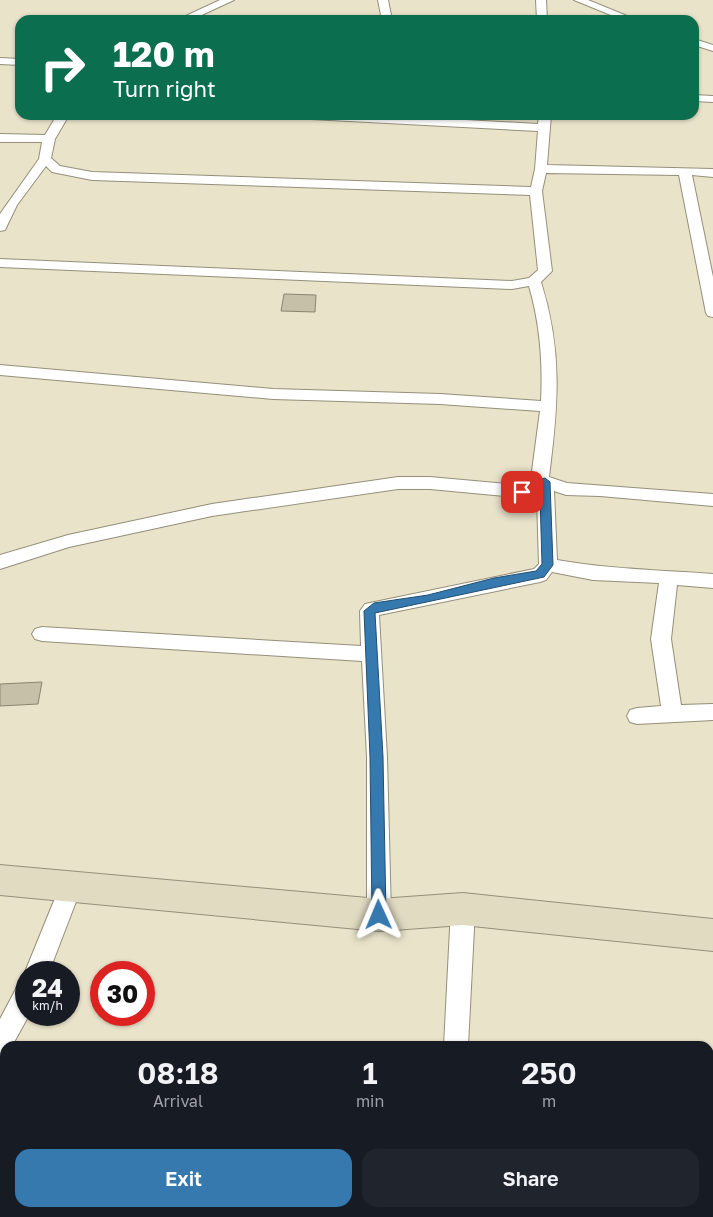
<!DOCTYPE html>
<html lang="en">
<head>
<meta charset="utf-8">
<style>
  body { margin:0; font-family:"Golos Text",sans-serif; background:#20242c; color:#f1f3f6; height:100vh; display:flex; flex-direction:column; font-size:19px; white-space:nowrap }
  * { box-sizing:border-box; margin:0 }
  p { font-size:16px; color:#9ea1a6 }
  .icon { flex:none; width:28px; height:28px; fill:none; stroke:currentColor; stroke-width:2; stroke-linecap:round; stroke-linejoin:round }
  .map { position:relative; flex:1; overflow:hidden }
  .details { position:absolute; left:0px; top:1041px; width:714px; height:176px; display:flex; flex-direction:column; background:#171b24; border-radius:15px 15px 0 0; box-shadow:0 1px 4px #0004 }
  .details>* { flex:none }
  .guide { position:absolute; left:15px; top:15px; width:684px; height:105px; border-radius:15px; box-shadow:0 1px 4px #0004; background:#0b6e4f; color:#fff; overflow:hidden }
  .speed { position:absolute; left:15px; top:961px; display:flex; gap:10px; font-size:25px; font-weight:700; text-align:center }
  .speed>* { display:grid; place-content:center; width:65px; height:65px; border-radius:50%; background:#171b24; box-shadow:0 1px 4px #0004; line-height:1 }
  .speed small { font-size:12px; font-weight:400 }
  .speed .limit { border:8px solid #d22; background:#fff; color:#111 }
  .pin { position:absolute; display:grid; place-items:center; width:42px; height:42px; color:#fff; margin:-21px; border-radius:10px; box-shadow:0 2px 8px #0006 }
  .me { position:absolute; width:55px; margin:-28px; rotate:359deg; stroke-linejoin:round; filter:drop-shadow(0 0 4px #0008) }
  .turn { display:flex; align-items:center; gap:18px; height:105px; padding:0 15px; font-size:22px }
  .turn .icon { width:65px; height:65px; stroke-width:2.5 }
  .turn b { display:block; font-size:35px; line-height:42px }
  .eta { display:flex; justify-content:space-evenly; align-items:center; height:85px; text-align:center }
  .eta b { font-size:30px; font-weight:600; line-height:35px }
  .cta { display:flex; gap:10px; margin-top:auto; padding:10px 15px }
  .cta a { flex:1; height:58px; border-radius:15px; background:#3579ae; color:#fff; font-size:20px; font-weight:600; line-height:58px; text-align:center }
  .cta a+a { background:#20242c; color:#f1f3f6 }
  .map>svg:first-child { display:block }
  .building { fill:#c6c0a8; stroke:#8b856f }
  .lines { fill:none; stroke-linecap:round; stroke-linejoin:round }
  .street-casing { stroke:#958f79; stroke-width:2 }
  .secondary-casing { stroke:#958f79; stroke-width:2 }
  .street { fill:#fff; fill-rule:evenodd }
  .secondary { fill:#e1dbc2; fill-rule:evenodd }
  .route { fill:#3579ae; stroke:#224f71 }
</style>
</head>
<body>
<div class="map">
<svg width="713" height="1217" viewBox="0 0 713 1217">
  <rect width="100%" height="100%" fill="#e9e3ca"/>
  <g class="building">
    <path d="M284 294 316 295 315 312 281 311Z"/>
    <path d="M42 682 38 704 0 706V684Z"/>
  </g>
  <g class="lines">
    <g class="street-casing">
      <g id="street">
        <path d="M220 0H234L191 20H177Z"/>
        <path d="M378 0H388L392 20H382Z"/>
        <path d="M536 0H546L547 20H537Z"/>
        <path d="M574 0H588L637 20H623Z"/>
        <path d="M694 39 713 45V51L694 45Z"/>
        <path d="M0 58 20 59V65L0 64Z"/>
        <path d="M694 95 713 96V102L694 101Z"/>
        <path d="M57 115H69L55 139 51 158 60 166 92 172 531 187 535 169 538 131 311 119 305 115H375L538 124 539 115H551L547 165 713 169V177L692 175 713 277V317L708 316 706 313 679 175 546 173 542 191 552 271 541 282C563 352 558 406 549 477L567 483 713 494V506L600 496 566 495 554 491 557 560C608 569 661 570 713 574V588L677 585 671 639 681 705 713 704V720L637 724 630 722 627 716 630 710 637 708 661 706 651 639 659 583 593 580 552 572 546 580 540 582 379 615 387 757 391 915 387 923 379 926 371 923 367 915V757L362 661 42 641 35 639 32 634 35 629 42 627 361 646 360 611 365 604 534 569 539 564 537 499 430 489H398L212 516 69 547 0 569V555L68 535 212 504 398 477H430L530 486 540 411 440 404 273 399 0 375V365L273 389 440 394 541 401C543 362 540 324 529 286L512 289 0 267V259L512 281 529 278 538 270 530 195 92 180 52 172 46 166 17 205 5 230 0 231V214L39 159 42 142H0V134L45 135Z"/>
        <path d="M71 876 79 879 82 886 49 972H26V975L25 972 60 886 63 879Z"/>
        <path d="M463 898 471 901 475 909 468 1046H444L451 909 455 901Z"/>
        <path d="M26 983V1015H29L12 1046H5V1054L0 1056V1019L17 987Z"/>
        <path d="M431 1212H459L458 1217H430Z"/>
      </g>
    </g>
    <g class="secondary-casing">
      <path id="secondary" d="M0 865 379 899 463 893 713 919V951L463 925 379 931 0 895Z"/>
    </g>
    <use href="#street" class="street"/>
    <use href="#secondary" class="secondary"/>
  </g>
  <path class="route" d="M545 478 550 482 553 565 544 577 375 613 383 757 386 915 384 920 379 922 374 920 372 915 370 757 364 611 374 603 428 595 494 578 536 571 542 564 540 496H522L517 492 522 489H535L541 479Z"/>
</svg>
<div class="speed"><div>24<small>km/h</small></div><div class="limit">30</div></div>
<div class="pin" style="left:522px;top:492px;background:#d93025"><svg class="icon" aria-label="arrive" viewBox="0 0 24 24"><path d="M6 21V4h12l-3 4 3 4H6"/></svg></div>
<svg class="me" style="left:379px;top:915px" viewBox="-20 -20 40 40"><path d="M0-17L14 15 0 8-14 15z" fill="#3579ae" stroke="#fff" stroke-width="4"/></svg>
<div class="guide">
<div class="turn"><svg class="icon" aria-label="right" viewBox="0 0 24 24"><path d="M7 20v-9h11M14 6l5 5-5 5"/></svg><div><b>120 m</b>Turn right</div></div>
</div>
<section class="details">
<div class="eta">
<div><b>08:18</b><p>Arrival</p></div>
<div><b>1</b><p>min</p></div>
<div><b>250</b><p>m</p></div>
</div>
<div class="cta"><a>Exit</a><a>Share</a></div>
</section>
</div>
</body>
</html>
